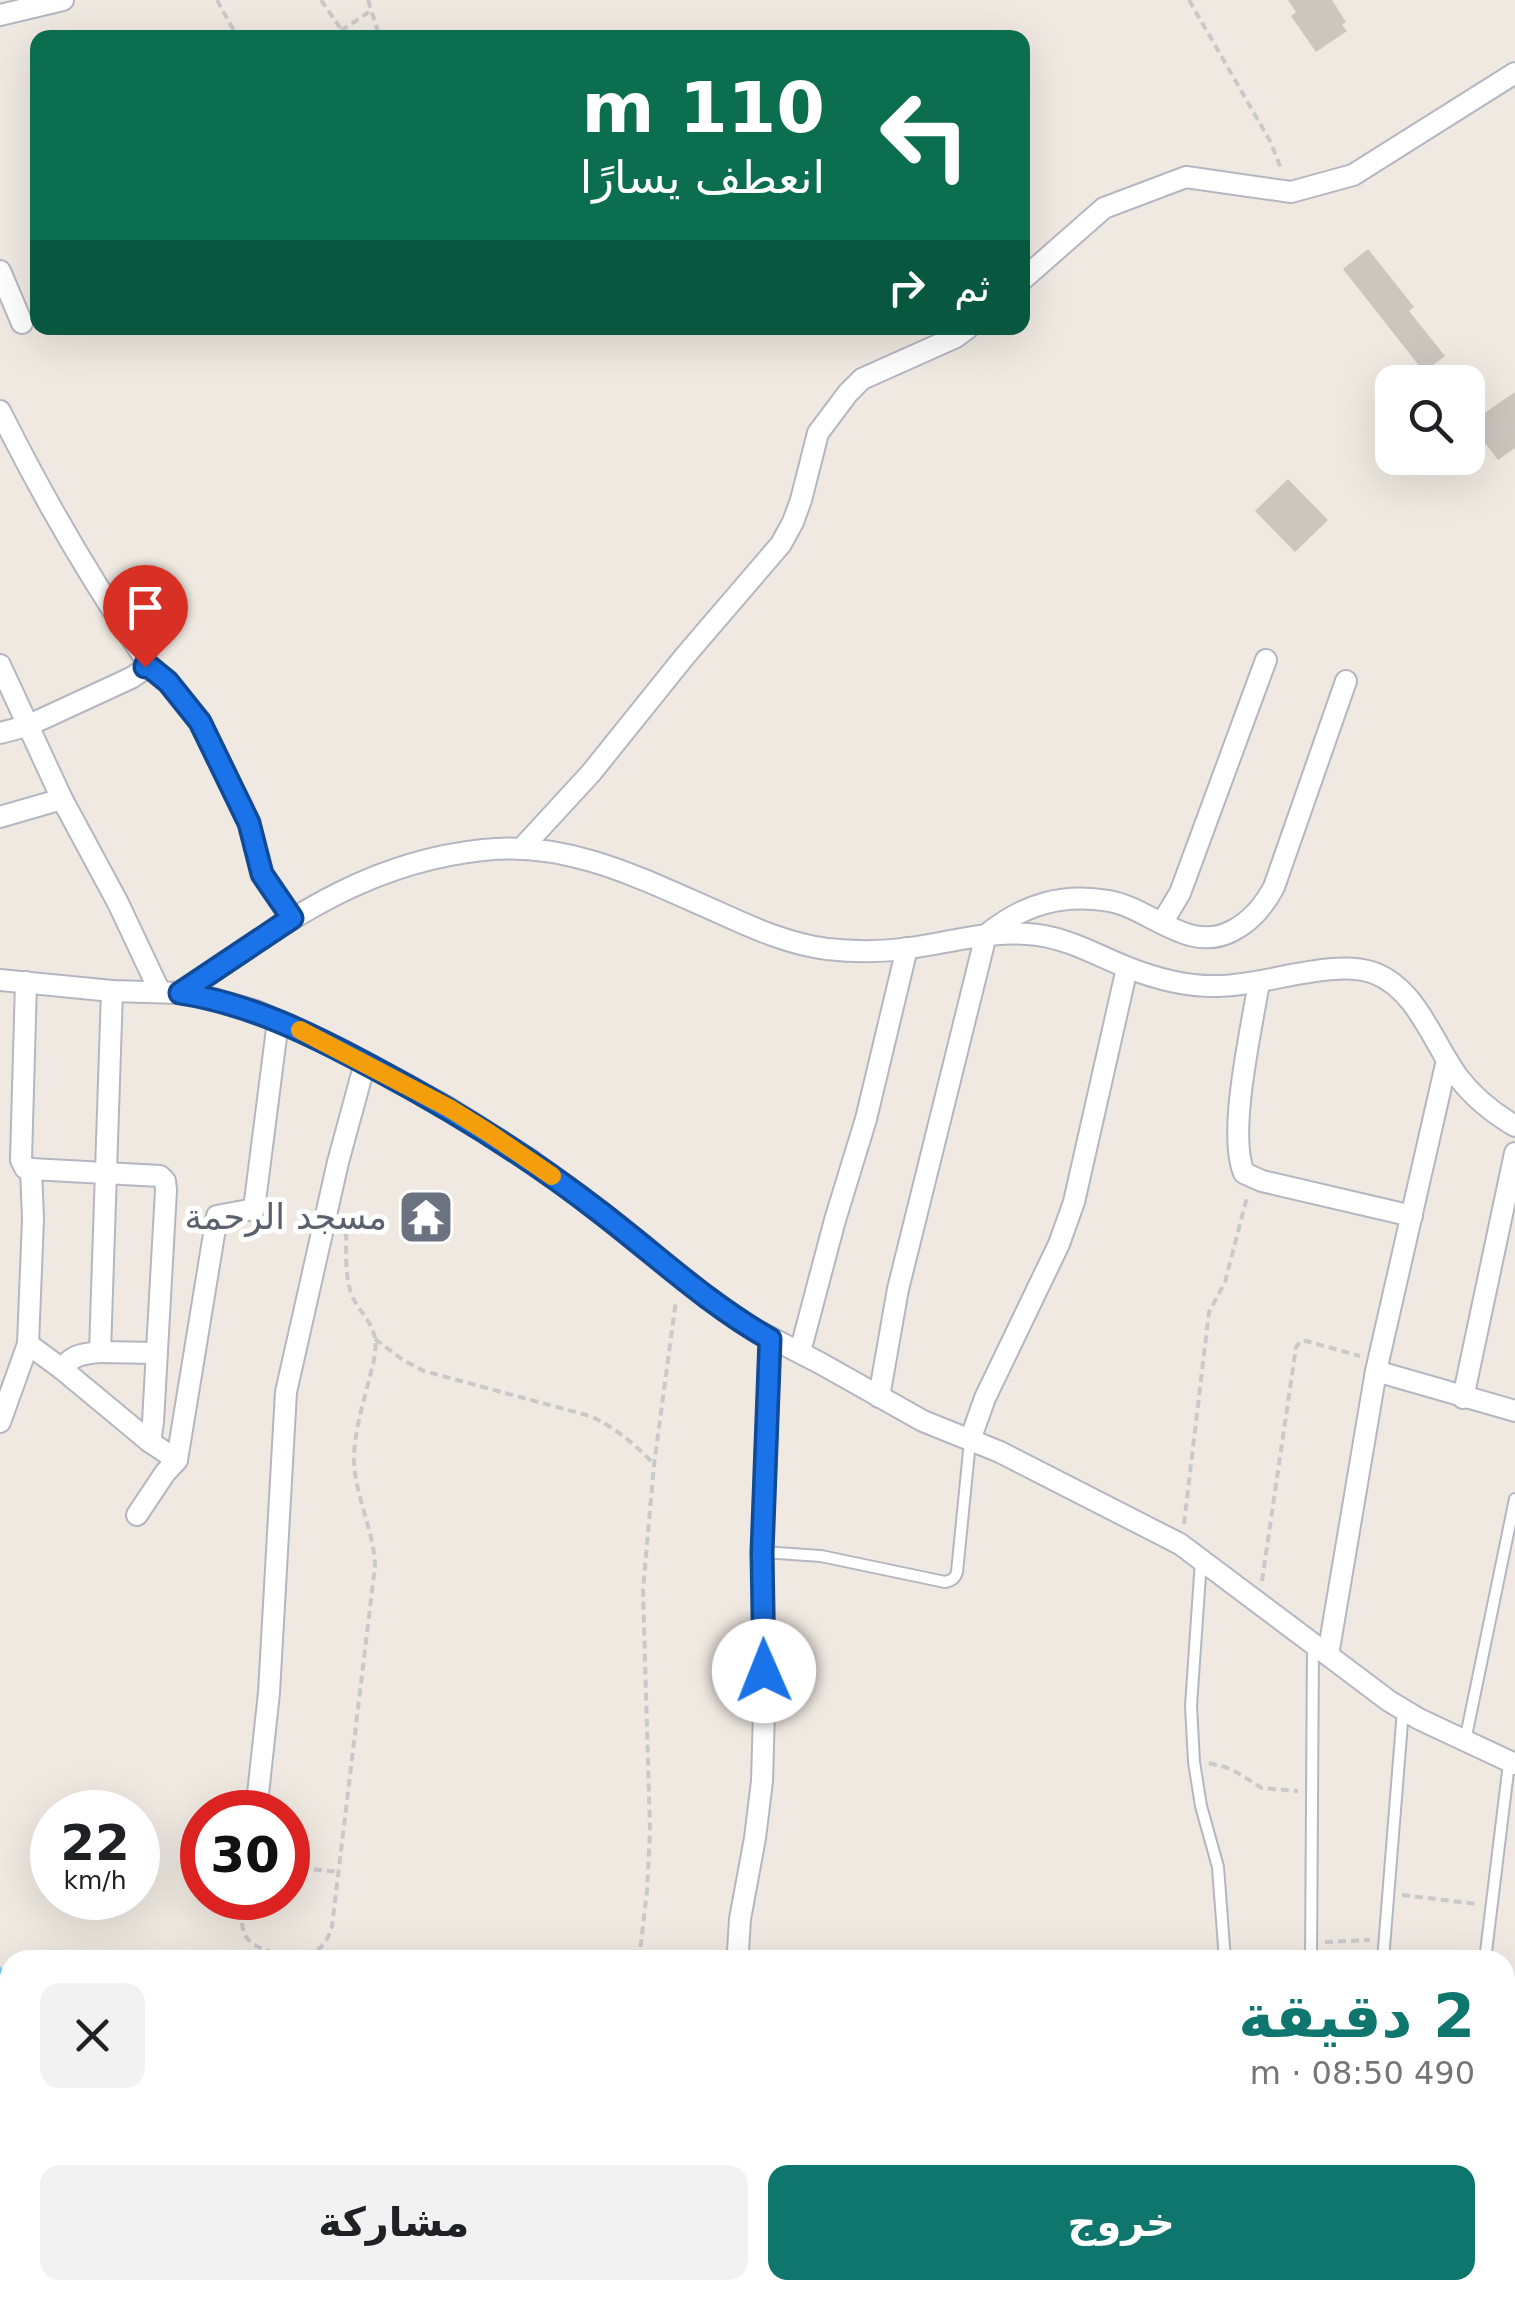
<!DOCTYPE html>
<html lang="ar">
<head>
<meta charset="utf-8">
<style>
  body { margin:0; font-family:"DejaVu Sans",Vazirmatn,sans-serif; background:#f2f2f2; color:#202124; direction:rtl; height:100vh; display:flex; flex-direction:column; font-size:38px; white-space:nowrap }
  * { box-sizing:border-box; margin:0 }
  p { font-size:32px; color:#757577 }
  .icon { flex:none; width:55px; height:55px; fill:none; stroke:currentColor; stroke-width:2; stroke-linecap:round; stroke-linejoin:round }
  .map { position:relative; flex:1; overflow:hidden; direction:ltr }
  .sheet { position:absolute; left:0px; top:1950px; width:1515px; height:350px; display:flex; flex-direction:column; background:#fff; border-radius:30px 30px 0 0; box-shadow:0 10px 40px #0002; direction:rtl }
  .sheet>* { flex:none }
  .banner { position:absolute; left:30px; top:30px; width:1000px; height:305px; border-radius:20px; box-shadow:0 10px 40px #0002; direction:rtl; background:#0b6e4f; color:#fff; overflow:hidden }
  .controls { position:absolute; left:1375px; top:365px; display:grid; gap:20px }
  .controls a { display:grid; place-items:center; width:110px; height:110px; border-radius:20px; background:#fff; box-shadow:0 10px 40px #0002; font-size:50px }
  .speed { position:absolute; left:30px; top:1790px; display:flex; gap:20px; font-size:50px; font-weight:700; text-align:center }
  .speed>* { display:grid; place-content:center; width:130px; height:130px; border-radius:50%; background:#fff; box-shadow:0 10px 40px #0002; line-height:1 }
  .speed small { font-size:25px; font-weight:400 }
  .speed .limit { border:15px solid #d22; background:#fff; color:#111 }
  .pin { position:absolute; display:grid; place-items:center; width:85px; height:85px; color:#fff; margin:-102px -42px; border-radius:50% 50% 50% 0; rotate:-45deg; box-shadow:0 0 10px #0007 }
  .pin .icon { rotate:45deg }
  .me { position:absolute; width:110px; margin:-55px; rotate:359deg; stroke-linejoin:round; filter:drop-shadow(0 0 8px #0008) }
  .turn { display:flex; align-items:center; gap:35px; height:210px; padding:0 40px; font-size:45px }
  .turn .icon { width:130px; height:130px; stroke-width:2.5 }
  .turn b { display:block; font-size:70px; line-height:85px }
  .then { display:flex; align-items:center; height:95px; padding:0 40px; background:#0003; gap:20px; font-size:38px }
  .round { display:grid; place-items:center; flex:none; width:105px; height:105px; border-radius:20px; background:#f2f2f2 }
  .headline { display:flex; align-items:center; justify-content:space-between; height:170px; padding:0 40px }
  h1 { font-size:60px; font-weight:700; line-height:75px; color:#0f766e }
  .primary-button { display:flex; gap:20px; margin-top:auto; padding:20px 40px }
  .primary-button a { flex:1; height:115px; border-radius:20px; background:#0f766e; color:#fff; font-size:40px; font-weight:700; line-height:115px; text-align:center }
  .primary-button a+a { background:#f2f2f2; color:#202124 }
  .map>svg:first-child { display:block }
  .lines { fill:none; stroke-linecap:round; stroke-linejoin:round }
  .stream { stroke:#75cff0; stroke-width:6 }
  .building { fill:#cbc7bf }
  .lane-casing { stroke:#b4b7c1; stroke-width:14 }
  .street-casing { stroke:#b4b7c1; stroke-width:24 }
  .path { stroke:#c9c9c9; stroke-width:4; stroke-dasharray:8 5; stroke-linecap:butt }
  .lane { stroke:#fff; stroke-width:10 }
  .street { stroke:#fff; stroke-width:20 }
  .route-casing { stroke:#114b97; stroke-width:25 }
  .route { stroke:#1a73e8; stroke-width:18 }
  .slow { stroke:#f59e0b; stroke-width:18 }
  .labels { text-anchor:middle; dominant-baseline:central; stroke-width:10; stroke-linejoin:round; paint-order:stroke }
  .worship-label { font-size:35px; fill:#5b616d; stroke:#fff; text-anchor:end }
</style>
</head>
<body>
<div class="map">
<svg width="1515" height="2300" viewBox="0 0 1515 2300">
  <rect width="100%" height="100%" fill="#efe9e1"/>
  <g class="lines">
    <g class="stream">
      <path d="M0 1970 10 1978"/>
      <path d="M275 2290 283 2300"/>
    </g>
  </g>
  <g class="building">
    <path d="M1288 0H1332L1346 22 1342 25 1347 31 1316 52 1291 16 1296 12Z"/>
    <path d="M1368 249 1414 307 1409 311 1445 356 1424 372 1343 269Z"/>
    <path d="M1515 392V448L1498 460 1470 423Z"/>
    <path d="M1288 479 1328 520 1295 552 1255 511Z"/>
  </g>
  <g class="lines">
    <g class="lane-casing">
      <g id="lane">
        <path d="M147 664 168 682 200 722 249 823 263 873 292 919"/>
        <path d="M762 1552 821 1556 945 1582C952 1580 955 1579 957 1572L970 1441"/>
        <path d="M1201 1560 1191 1706 1194 1762 1201 1806 1218 1867 1225 1960"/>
        <path d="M1465 1741 1515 1499"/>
        <path d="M1311 1960 1313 1646"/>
        <path d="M1383 1960 1403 1710"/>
        <path d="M1485 1960 1509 1763"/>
        <path d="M1505 2137 1515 2136"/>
        <path d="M1514 2259 1510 2240 1515 2206"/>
      </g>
    </g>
    <g class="street-casing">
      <g id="street">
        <path d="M0 15 63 0"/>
        <path d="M0 271 22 323"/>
        <path d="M1022 280 1104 208 1186 177 1291 192 1353 175 1515 73"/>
        <path d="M0 411C42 495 89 577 142 654L146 663 143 670 131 678 27 726 0 733"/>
        <path d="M0 665 62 799 118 903 160 992"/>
        <path d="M0 817 62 799"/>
        <path d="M522 848 591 773 685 656 781 544 793 522 801 500 818 433 848 393 862 379 956 337 968 328"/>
        <path d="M1162 923 1180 893 1266 660"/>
        <path d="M0 980 112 991 180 993 210 998 256 1011 337 1048 449 1108 529 1159 643 1245 701 1293 746 1325 820 1363 923 1421 1000 1452 1180 1544 1389 1701 1419 1719 1515 1764"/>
        <path d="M26 982 21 1160 25 1168 31 1169"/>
        <path d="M1259 982C1252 1027 1227 1133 1244 1173L1262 1181 1412 1216"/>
        <path d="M112 991 100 1352 157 1353"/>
        <path d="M180 993C280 927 359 863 483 850 569 840 644 880 720 913 755 929 789 944 827 949 855 952 883 952 910 948 952 942 995 929 1038 935 1072 940 1098 956 1129 968 1157 979 1188 987 1218 986 1264 986 1333 958 1374 973 1417 989 1433 1043 1458 1077 1474 1098 1493 1113 1515 1126"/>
        <path d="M28 1344 62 1369 150 1442"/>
        <path d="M800 1352 835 1220 866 1119 907 948"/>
        <path d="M62 1369C73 1354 83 1354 100 1352"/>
        <path d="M1376 1371 1447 1060"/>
        <path d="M879 1397 898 1289 986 935C1023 905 1060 893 1109 901 1150 908 1188 954 1232 931 1252 921 1264 906 1274 887L1346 681"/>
        <path d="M1463 1398 1515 1153"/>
        <path d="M0 1422 28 1344 33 1219 31 1169 160 1176 165 1181 166 1190 153 1422 150 1442 177 1460"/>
        <path d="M970 1440 985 1398 1059 1244 1074 1202 1127 968"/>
        <path d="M137 1515 165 1473 177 1460 217 1216 254 1209 278 1021"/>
        <path d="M1328 1655 1376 1371 1515 1411"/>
        <path d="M256 1812 269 1693 286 1392 338 1162 365 1063"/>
        <path d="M243 1906 244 1898"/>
        <path d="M741 1960 738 1951 740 1919 755 1838 762 1781 764 1711 762 1552 770 1339"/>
        <path d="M1505 2266 1515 2259"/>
        <path d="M1251 2290 1252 2300"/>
        <path d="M1320 2290 1322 2300"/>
        <path d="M901 2300 903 2290"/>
        <path d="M1389 2300 1455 2290"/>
      </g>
    </g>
    <g class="path">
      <path d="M217 0 238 38"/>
      <path d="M321 0 341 29"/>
      <path d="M368 0 380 38"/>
      <path d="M1189 0 1270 141 1282 171"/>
      <path d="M330 38 372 10"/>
      <path d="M375 1339 403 1360 424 1371 590 1416C616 1428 633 1443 653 1463"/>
      <path d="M1184 1524 1209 1312 1225 1282 1247 1197"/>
      <path d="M1262 1581 1296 1347 1301 1341H1306L1360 1356"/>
      <path d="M1209 1763 1225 1767 1238 1773 1262 1788 1298 1791"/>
      <path d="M288 1867 339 1872"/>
      <path d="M1402 1895 1477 1904"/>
      <path d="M242 1923C243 1929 243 1933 247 1938 260 1955 304 1961 321 1947 327 1941 330 1933 332 1926L375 1566C374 1530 355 1497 354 1460 354 1432 363 1404 370 1376 373 1364 377 1351 375 1338 372 1320 355 1308 350 1290 344 1268 347 1243 346 1221"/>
      <path d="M1325 1942 1370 1940"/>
      <path d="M639 1960 647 1891 650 1831 643 1590 654 1465 676 1300"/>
      <path d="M165 2300 166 2290"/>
    </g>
    <use href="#lane" class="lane"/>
    <use href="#street" class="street"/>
  </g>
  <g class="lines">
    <g class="route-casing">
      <path id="route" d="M145 667 146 664 168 682 200 722 249 823 262 874 292 918 180 993C251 1004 313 1035 376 1069 455 1111 529 1157 600 1212 656 1255 708 1304 770 1339L762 1552 764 1671"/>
    </g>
    <use href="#route" class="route"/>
    <path class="slow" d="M300 1030 449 1108 489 1133 552 1176"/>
  </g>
  <defs>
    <g id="temple-square" transform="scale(2.875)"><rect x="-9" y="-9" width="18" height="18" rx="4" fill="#6b7280" stroke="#fff"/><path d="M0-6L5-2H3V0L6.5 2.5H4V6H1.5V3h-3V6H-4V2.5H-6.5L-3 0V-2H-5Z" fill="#fff"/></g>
  </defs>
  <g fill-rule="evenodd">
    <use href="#temple-square" x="426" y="1217"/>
  </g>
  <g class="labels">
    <g class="worship-label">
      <text x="387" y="1217">مسجد الرحمة</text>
    </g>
  </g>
</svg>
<div class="controls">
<a><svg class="icon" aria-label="search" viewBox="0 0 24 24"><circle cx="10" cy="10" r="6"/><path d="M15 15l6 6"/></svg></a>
</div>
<div class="speed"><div>22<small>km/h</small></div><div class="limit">30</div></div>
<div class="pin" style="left:145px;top:667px;background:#d93025"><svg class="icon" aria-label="arrive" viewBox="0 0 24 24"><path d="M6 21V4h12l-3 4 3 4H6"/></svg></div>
<svg class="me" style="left:764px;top:1671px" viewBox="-20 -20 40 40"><circle r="19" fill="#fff"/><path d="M0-13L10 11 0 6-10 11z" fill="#1a73e8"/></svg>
<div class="banner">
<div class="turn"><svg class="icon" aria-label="left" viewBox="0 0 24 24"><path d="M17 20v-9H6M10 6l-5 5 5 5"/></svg><div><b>110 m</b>انعطف يسارًا</div></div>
<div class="then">ثم<svg class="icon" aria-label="right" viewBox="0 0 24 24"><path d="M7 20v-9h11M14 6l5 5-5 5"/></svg></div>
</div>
<section class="sheet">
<div class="headline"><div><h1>2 دقيقة</h1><p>490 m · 08:50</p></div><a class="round"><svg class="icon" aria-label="close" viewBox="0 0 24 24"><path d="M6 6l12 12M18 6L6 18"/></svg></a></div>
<div class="primary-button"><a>خروج</a><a>مشاركة</a></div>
</section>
</div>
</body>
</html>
